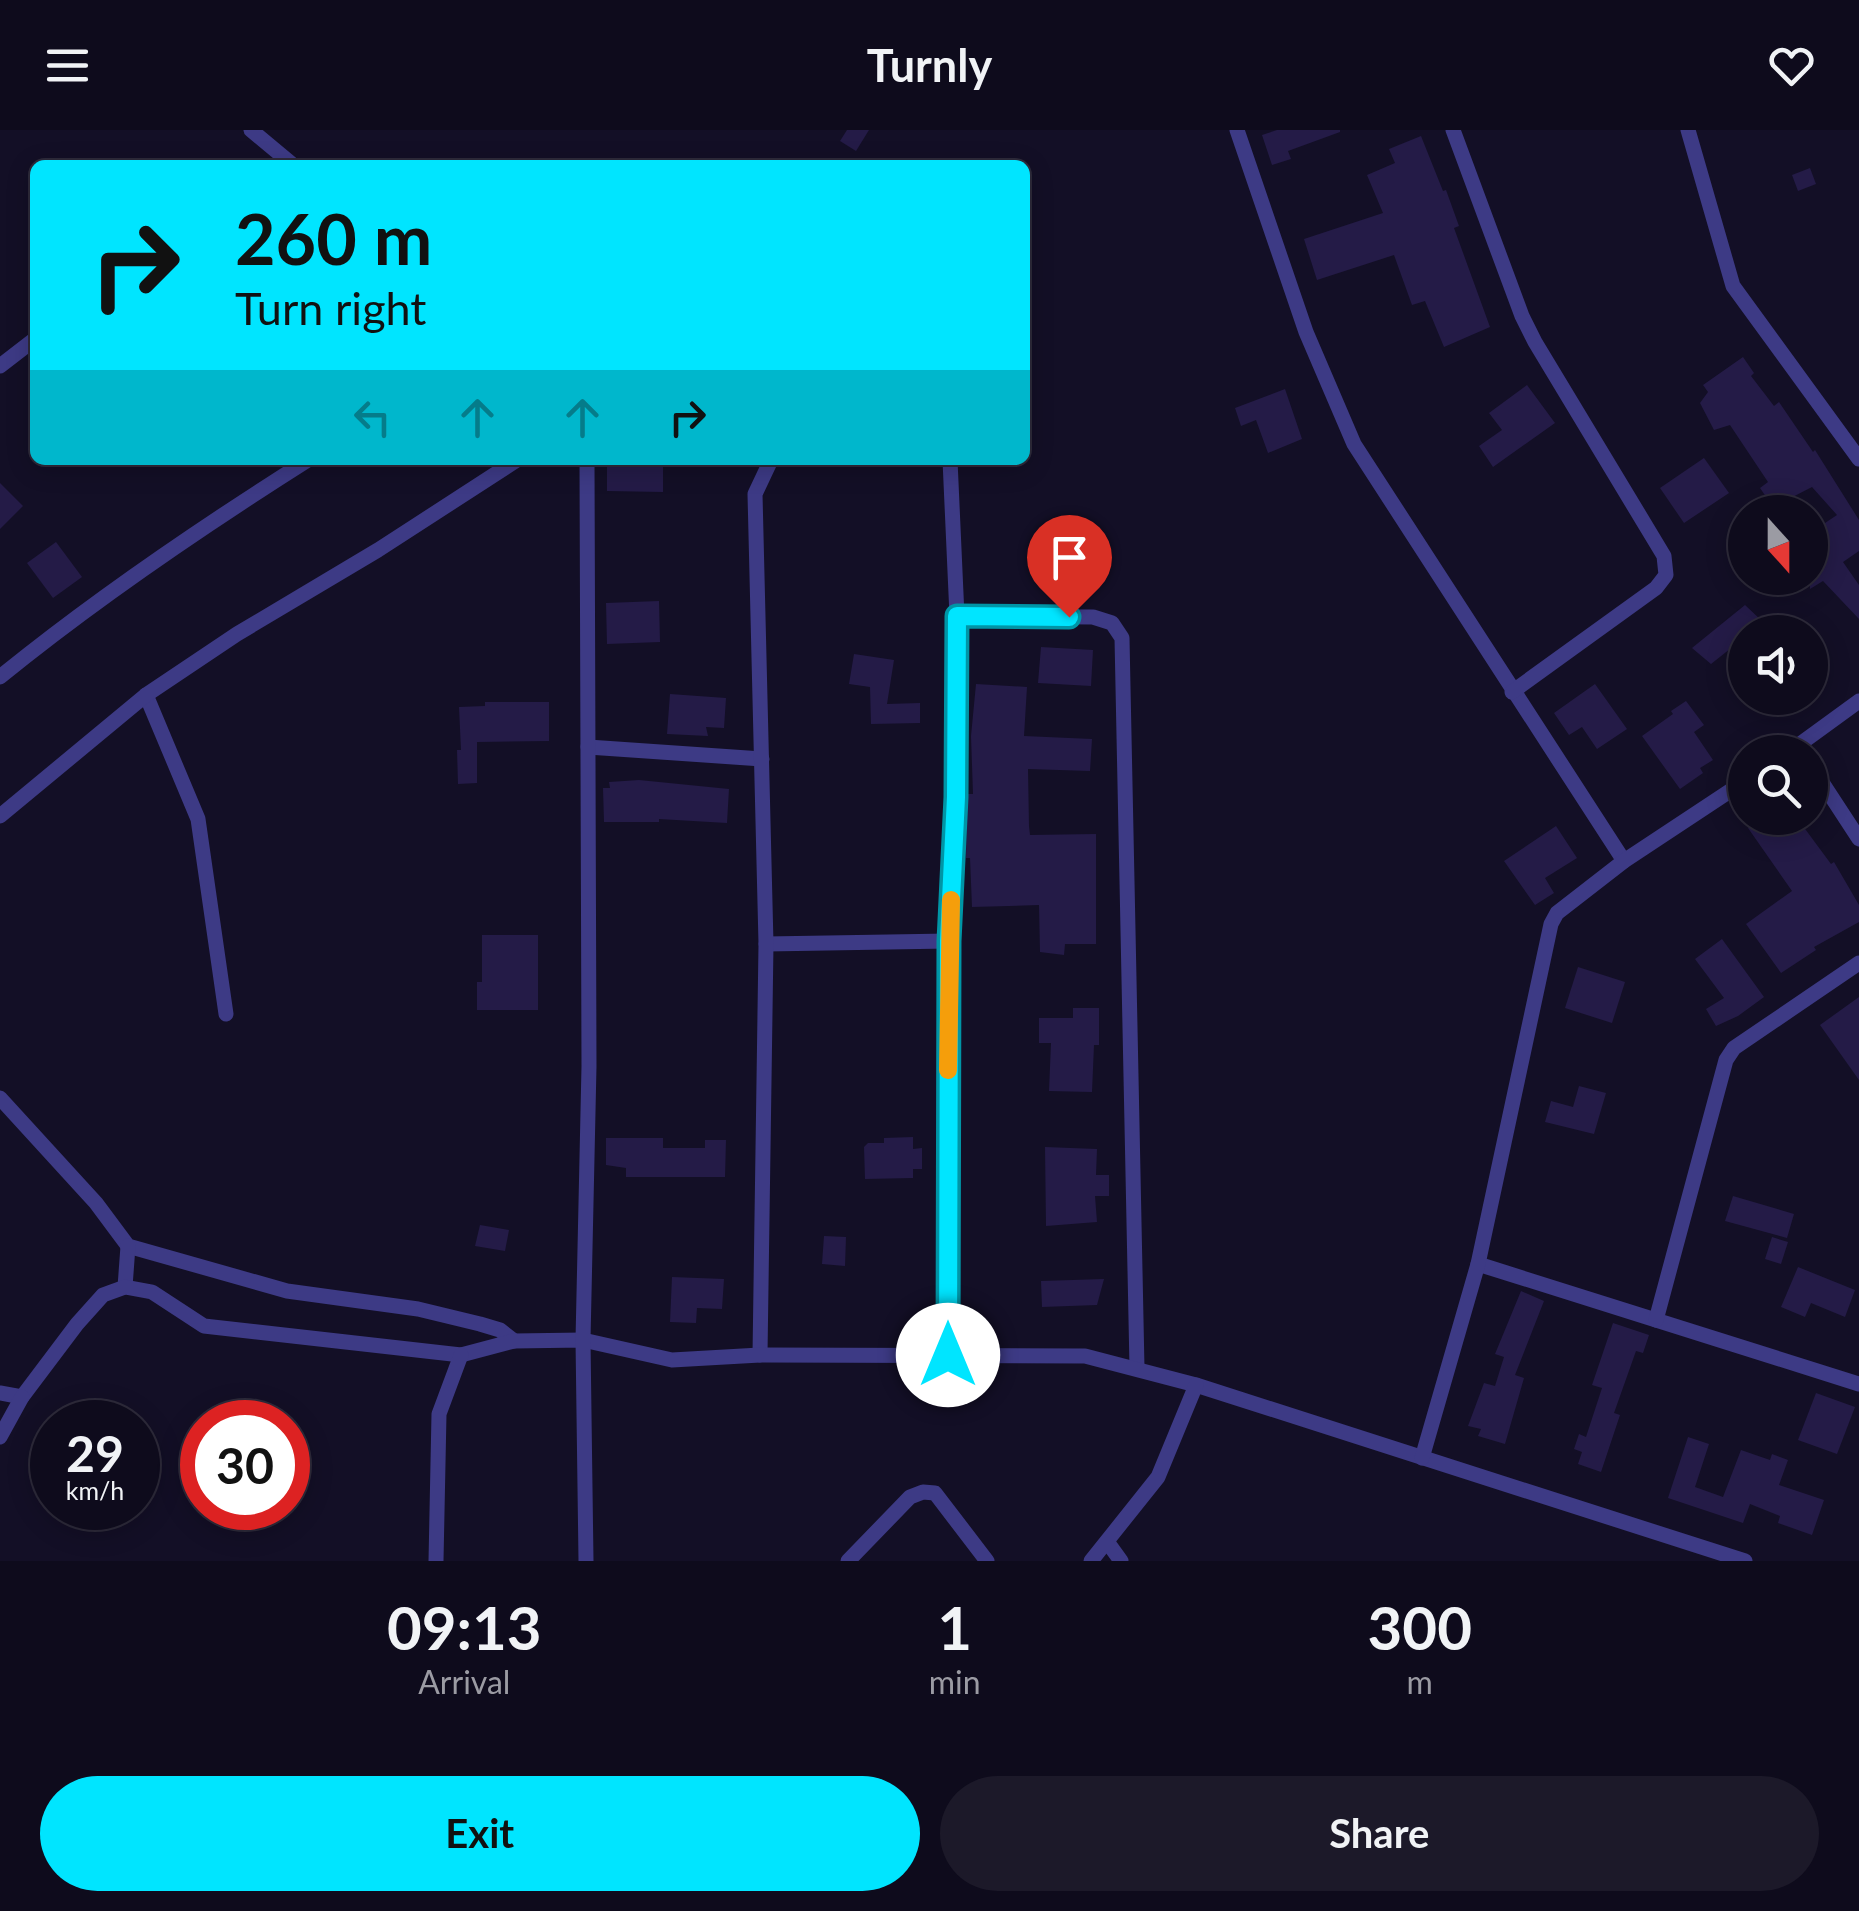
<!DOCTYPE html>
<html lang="en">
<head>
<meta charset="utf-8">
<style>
  body { margin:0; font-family:Lato,sans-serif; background:#1c1929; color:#f1f3f6; height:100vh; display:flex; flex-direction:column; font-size:38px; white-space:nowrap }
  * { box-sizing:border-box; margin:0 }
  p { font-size:32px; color:#9b9ba3 }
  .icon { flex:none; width:55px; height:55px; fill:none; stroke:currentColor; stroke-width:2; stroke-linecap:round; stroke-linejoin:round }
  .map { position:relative; height:1431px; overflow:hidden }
  .panel { display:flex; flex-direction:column; background:#0e0b1c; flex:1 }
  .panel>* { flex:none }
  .guide { position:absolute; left:30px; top:30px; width:1000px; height:305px; border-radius:15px; box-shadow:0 5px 25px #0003,0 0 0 2px #2e2b3b; background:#00e5ff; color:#111; overflow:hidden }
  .needle { width:65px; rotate:159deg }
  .buttons { position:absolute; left:1728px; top:365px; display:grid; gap:20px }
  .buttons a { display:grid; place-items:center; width:100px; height:100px; border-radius:50%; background:#0e0b1c; box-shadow:0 5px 25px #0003,0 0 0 2px #2e2b3b; font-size:50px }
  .speed { position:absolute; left:30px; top:1270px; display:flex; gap:20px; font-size:50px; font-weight:700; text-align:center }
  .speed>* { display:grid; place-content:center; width:130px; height:130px; border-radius:50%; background:#0e0b1c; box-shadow:0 5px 25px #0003,0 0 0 2px #2e2b3b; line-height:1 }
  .speed small { font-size:25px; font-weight:400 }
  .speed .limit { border:15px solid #d22; background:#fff; color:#111 }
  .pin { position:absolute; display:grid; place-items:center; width:85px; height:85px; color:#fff; margin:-102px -42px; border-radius:50% 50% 50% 0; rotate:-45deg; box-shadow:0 0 10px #0007 }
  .pin .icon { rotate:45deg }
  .me { position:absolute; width:110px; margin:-55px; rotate:0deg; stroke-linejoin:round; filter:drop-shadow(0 0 8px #0008) }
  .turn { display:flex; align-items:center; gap:35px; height:210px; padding:0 40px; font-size:45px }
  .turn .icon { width:130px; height:130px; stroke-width:2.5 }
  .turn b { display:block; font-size:70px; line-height:85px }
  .lanes { display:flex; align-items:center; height:95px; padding:0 40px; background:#0003; justify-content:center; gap:50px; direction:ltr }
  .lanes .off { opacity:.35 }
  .eta { display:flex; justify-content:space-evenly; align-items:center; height:170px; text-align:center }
  .eta b { font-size:60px; font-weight:700; line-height:70px }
  .action { display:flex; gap:20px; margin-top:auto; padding:20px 40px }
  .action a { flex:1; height:115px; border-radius:60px; background:#00e5ff; color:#111; font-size:40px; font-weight:700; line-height:115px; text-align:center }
  .action a+a { background:#1c1929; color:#f1f3f6 }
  header { display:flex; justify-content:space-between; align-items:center; height:130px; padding:0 40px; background:#0e0b1c; font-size:45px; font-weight:700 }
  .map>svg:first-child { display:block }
  .building { fill:#241b47 }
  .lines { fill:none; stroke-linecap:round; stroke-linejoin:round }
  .minor { stroke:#3d3a85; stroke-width:15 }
  .route-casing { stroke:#0095a6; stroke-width:25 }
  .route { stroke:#00e5ff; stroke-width:18 }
  .slow { stroke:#f59e0b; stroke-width:18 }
</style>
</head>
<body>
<header><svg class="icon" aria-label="menu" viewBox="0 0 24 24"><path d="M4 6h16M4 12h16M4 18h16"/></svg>Turnly<svg class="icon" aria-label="heart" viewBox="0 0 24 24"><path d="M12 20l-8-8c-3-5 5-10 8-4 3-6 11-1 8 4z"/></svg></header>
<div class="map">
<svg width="1859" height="1431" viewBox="0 0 1859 1431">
  <rect width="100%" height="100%" fill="#130f26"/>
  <g class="building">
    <path d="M847 0H869L856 21 840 11Z"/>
    <path d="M1277 0H1340V2L1288 21 1291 29 1272 35 1262 5Z"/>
    <path d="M1421 6 1443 61 1446 60 1459 96 1454 98 1490 197 1444 217 1425 171 1412 175 1394 125 1317 150 1304 109 1383 83 1367 45 1395 33 1389 19Z"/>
    <path d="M1810 38 1816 54 1798 61 1792 45Z"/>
    <path d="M1743 227 1754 243 1751 246 1774 276 1779 272 1813 322 1815 320 1859 390V421L1843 432 1859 455V489L1823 451 1810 459V403L1837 385 1812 357 1773 377 1760 358 1768 352 1730 295 1714 300 1700 273 1708 262 1703 255Z"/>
    <path d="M1527 255 1555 293 1493 337 1479 316 1502 300 1489 283Z"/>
    <path d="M1285 259 1302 309 1268 323 1256 290 1241 296 1235 278Z"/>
    <path d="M1704 328 1729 363 1684 393 1660 358Z"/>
    <path d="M607 336H663V362L607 361Z"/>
    <path d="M0 353 23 376 0 399Z"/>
    <path d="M56 412 82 447 53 468 27 433Z"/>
    <path d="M659 471 660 512 607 514 606 473Z"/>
    <path d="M1745 475 1763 492 1750 502H1745V507L1711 534 1692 518Z"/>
    <path d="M1041 517 1093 520 1091 556 1038 553Z"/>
    <path d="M854 524 894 530 887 574 920 573V593L871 594 870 557 849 554Z"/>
    <path d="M976 554 1027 557 1024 606 1092 609 1090 641 1028 639 1029 696 1030 705 1096 704V814H1065L1064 825 1040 822 1039 775 972 777 970 728H966L967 664H973L971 606Z"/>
    <path d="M1595 554 1627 599 1597 619 1582 597 1569 605 1554 583Z"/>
    <path d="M670 564 726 568 724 598 706 597 708 606 667 604Z"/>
    <path d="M1686 571 1704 595 1694 602 1713 630 1700 638 1703 643 1680 659 1642 606 1673 584 1671 581Z"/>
    <path d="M485 572H549V611L477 612V653L458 654 457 620H461L459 577 485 576Z"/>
    <path d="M639 650 729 659 727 693 659 689V692H604L603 658H610L609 652Z"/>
    <path d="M1763 688H1797L1831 734 1834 732 1859 775V792L1814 817 1816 820 1781 843 1746 794 1792 761 1748 698Z"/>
    <path d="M1556 696 1577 728 1545 748 1554 763 1535 775 1504 731Z"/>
    <path d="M482 805H538V880H477V852H482Z"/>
    <path d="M1722 809 1764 867 1738 886 1716 896 1706 879 1724 868 1695 829Z"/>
    <path d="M1578 837 1625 852 1612 893 1565 878Z"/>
    <path d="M1859 867V950L1820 895Z"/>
    <path d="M1073 878H1099V915H1094L1092 962 1049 961 1051 913H1039V888H1073Z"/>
    <path d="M1579 956 1606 963 1594 1004 1545 992 1551 971 1573 977Z"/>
    <path d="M913 1007V1019L922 1018V1039H913V1048L865 1049 864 1017 868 1013H884V1008Z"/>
    <path d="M606 1008H663V1018H705V1010H726L725 1047H626V1038L606 1035Z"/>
    <path d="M1045 1017 1097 1019 1096 1045H1109V1066H1095L1097 1092 1046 1096Z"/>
    <path d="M1733 1066 1794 1084 1787 1108 1725 1091Z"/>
    <path d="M480 1095 509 1100 505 1121 475 1116Z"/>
    <path d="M824 1106 846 1107 845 1136 822 1134Z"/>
    <path d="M1772 1107 1788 1112 1781 1134 1765 1129Z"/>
    <path d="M1798 1137 1855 1160 1845 1187 1811 1173 1805 1187 1781 1177Z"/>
    <path d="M672 1147 724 1149 722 1179 697 1178 696 1193 670 1192Z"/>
    <path d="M1104 1149 1097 1175 1042 1177 1041 1151Z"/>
    <path d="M1521 1161 1544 1171 1515 1245 1524 1248 1505 1314 1478 1306 1481 1299 1468 1296 1484 1253 1495 1256 1504 1227 1495 1224Z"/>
    <path d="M1613 1193 1649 1205 1643 1223 1636 1221 1614 1283 1620 1285 1601 1342 1578 1334 1582 1322 1574 1319 1579 1304 1586 1307 1602 1258 1592 1255Z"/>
    <path d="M1816 1263 1855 1277 1837 1324 1798 1310Z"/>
    <path d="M1688 1307 1709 1314 1695 1357 1723 1367 1741 1320 1770 1330 1772 1324 1788 1330 1779 1355 1824 1370 1812 1405 1778 1393 1780 1386 1750 1374 1743 1393 1668 1368Z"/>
  </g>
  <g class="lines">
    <g class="minor">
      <path d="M251 0 293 35"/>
      <path d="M1237 0 1306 202 1354 314 1624 731"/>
      <path d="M1453 0 1522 186 1535 212 1664 426 1666 445 1656 458 1512 562"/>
      <path d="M1688 0 1733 156 1859 329"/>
      <path d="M0 236 35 209"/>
      <path d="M957 486 1093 487 1112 493 1122 508 1137 1238"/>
      <path d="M0 547C97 468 202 397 308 330"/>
      <path d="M146 565 198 689 226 884"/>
      <path d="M588 617 762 629"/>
      <path d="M1789 622 1859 571"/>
      <path d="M1810 634 1859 709"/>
      <path d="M0 686 146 565 237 504 378 420 517 330"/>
      <path d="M766 814 949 811"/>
      <path d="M0 968 96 1073 128 1116 287 1161 418 1179 480 1194 500 1200 514 1211"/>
      <path d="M1478 1134 1859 1254"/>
      <path d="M125 1157 128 1116"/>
      <path d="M1656 1190 1726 930 1734 918 1859 833"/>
      <path d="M760 1225 766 814 755 364 771 330"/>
      <path d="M948 1225 949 811 955 667 957 486 950 330"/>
      <path d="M0 1263 22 1267 77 1194 103 1165 125 1157 152 1162 204 1196 461 1225 514 1211 583 1210 672 1230 760 1225 1085 1226 1196 1255 1745 1431"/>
      <path d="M0 1307 22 1267"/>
      <path d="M1422 1328 1478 1134 1551 794 1557 783 1624 731 1745 651"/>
      <path d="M1108 1413 1121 1431"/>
      <path d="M436 1431 439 1284 461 1225"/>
      <path d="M586 1431 583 1210 589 936 587 330"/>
      <path d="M848 1431 910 1367 923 1362 935 1363 987 1431"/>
      <path d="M1091 1431 1158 1347 1196 1255"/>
    </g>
  </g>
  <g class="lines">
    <g class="route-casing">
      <path id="route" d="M948 1225 949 811 956 667 957 486 1069 487"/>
    </g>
    <use href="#route" class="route"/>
    <path class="slow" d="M948 940 951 770"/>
  </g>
</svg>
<div class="buttons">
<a><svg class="needle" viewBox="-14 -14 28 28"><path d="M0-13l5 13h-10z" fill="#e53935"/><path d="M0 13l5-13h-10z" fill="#9b9ba3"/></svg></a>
<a><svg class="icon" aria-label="sound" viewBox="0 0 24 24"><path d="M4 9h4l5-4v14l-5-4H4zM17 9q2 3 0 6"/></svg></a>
<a><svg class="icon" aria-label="search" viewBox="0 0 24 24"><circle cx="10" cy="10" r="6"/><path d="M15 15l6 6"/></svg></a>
</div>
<div class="speed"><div>29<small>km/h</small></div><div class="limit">30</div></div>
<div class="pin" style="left:1069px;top:487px;background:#d93025"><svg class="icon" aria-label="arrive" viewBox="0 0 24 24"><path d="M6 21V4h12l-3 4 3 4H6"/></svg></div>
<svg class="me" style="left:948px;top:1225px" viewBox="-20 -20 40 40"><circle r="19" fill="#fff"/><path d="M0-13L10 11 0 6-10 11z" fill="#00e5ff"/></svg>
<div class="guide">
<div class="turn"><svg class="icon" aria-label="right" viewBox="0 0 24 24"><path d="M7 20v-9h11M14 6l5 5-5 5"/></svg><div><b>260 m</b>Turn right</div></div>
<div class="lanes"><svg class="icon off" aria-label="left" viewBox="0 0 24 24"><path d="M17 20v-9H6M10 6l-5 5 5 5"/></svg><svg class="icon off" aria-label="ahead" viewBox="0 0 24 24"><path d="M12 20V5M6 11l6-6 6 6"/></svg><svg class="icon off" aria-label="ahead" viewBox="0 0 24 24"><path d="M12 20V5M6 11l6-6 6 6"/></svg><svg class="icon" aria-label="right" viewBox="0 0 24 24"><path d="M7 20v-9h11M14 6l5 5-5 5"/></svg></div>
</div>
</div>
<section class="panel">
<div class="eta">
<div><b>09:13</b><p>Arrival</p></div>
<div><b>1</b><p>min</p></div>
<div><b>300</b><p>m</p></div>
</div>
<div class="action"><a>Exit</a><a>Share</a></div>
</section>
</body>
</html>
